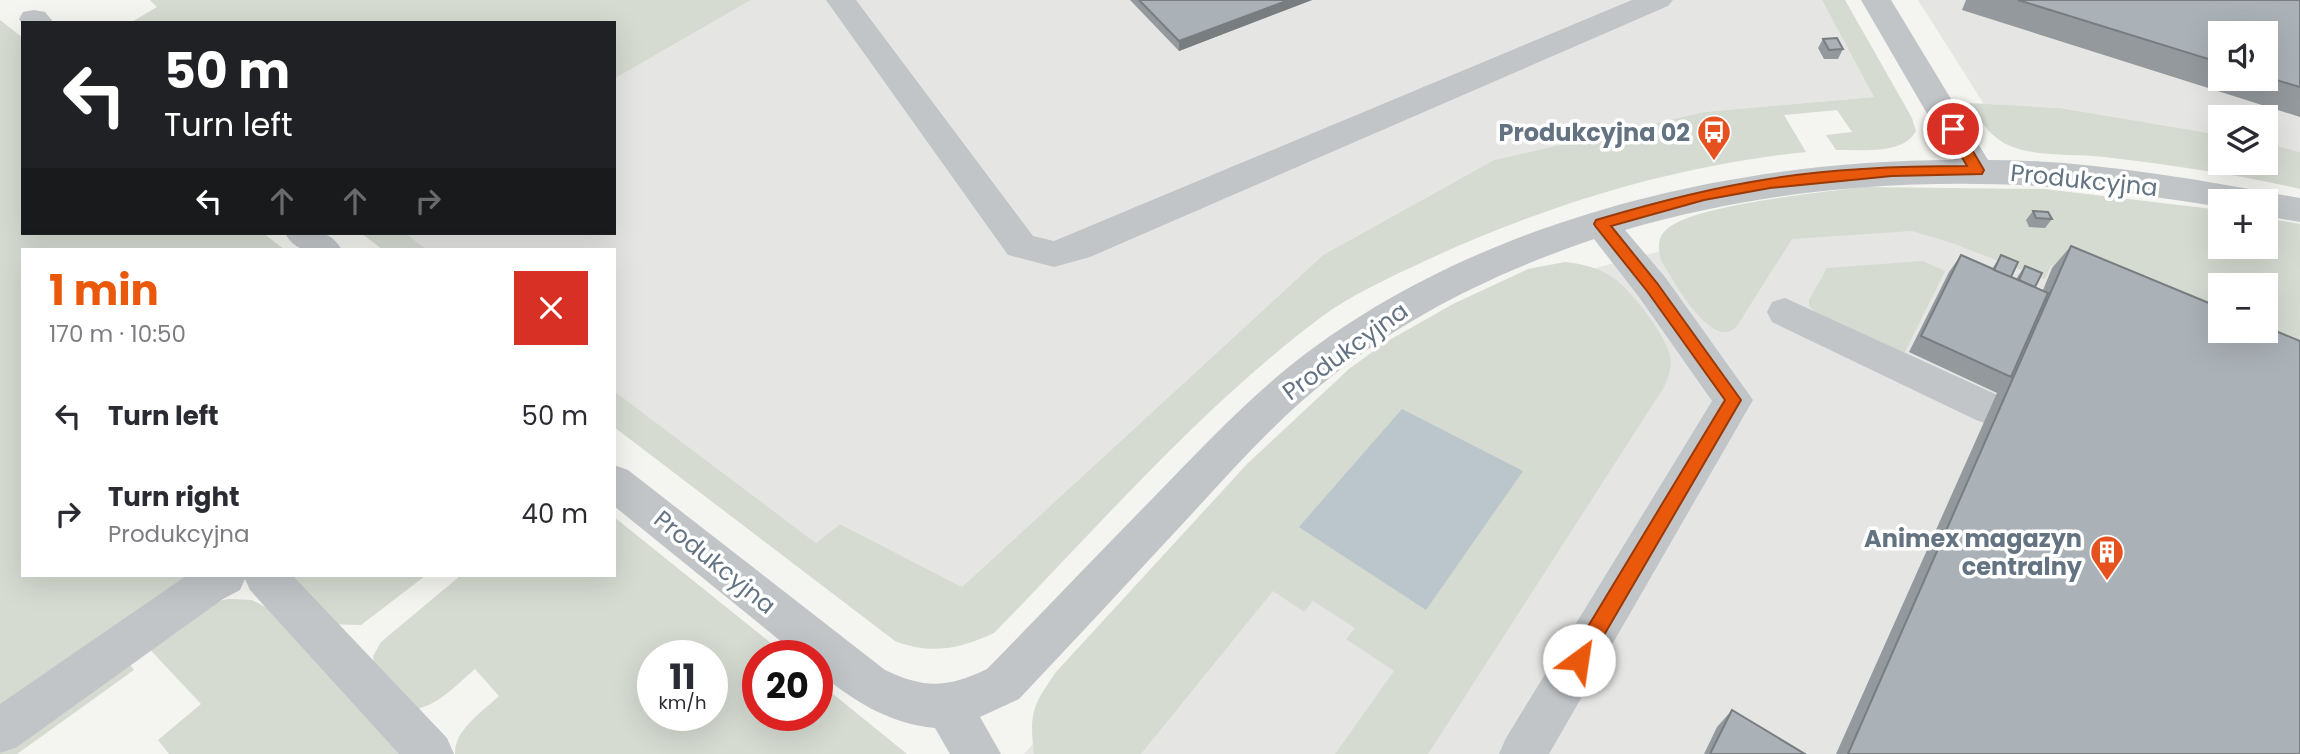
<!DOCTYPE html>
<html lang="en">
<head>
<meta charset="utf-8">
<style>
  body { margin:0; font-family:Poppins,sans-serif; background:#f7f7f7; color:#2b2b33; height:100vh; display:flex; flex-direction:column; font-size:26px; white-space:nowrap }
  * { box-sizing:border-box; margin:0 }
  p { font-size:23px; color:#7c7c81 }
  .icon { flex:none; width:38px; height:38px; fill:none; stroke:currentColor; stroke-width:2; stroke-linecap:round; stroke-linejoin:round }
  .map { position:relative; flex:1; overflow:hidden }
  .details { position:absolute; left:21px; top:248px; width:595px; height:329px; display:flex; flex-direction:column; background:#fff; border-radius:0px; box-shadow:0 7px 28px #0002 }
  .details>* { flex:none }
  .hud { position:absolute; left:21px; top:21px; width:595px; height:214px; border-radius:0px; box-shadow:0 7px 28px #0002; background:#202124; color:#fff; overflow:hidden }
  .buttons { position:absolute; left:2208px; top:21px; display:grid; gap:14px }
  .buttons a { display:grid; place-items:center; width:70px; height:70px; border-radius:0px; background:#fff; box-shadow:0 7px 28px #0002; font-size:35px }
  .speed { position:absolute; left:637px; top:640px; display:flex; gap:14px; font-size:35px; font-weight:700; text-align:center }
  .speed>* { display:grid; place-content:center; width:91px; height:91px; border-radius:50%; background:#fff; box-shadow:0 7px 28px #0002; line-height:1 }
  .speed small { font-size:18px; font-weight:400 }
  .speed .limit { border:10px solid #d22; background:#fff; color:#111 }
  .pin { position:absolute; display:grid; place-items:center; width:60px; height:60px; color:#fff; margin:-30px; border:4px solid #fff; border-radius:50%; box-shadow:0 2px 7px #0007 }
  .me { position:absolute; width:77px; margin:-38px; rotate:31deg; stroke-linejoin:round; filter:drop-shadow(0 0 5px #0008) }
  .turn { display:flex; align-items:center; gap:24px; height:147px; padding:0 28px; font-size:32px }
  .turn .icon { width:91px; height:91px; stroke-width:2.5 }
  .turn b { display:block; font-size:49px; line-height:60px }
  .lanes { display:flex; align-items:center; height:66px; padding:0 28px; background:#0003; justify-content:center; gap:35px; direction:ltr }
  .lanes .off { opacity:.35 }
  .round { display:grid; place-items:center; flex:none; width:74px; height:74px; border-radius:0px; background:#f7f7f7 }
  .overview { display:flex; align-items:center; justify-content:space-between; height:119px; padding:0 28px }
  h1 { font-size:42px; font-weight:700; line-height:52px; color:#ea580c }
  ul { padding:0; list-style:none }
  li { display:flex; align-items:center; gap:21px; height:98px; padding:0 28px }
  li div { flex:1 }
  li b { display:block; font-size:26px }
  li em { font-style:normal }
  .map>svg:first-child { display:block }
  .built { fill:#e5e6e4; fill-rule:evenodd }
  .green { fill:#d5dbd1; fill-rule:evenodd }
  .water { fill:#bac6cb }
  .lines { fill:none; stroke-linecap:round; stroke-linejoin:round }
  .minor { fill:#c1c5c8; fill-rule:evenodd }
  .wall { fill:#93999d; fill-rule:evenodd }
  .shaded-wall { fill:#787d80 }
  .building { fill:#abb2b7; stroke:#787d80; stroke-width:2 }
  .route { fill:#ea580c; stroke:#983908; stroke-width:2 }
  .labels { text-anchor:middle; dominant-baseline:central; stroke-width:7; stroke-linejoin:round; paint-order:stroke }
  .poi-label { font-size:24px; font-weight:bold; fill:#637382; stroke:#fff; text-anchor:end }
  .street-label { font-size:24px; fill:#637382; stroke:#fff }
</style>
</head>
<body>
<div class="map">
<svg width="2300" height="754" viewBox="0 0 2300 754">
  <rect width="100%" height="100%" fill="#f4f4f0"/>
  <g class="built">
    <path d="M751 0H1822L1875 97 1704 112 1494 160 1323 255 962 587 840 524 816 543 614 391V250H429L405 233H614V79Z"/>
    <path d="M1918 0H2300V152L2266 143V117H2221V135L2060 108 1984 104ZM2221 33H2266V79H2221Z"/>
    <path d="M1967 219 2300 254V754H1024L1096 674 1564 276 1712 238ZM2221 285H2266V331H2221Z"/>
  </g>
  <g class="green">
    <path d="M150 0H751L614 79V23H130L157 7Z"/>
    <path d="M1822 0H1845L1912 118 1916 131C1902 156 1861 149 1836 150L1826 135 1852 132 1837 110 1784 115 1806 152C1675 165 1546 205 1427 260 1391 277 1352 294 1320 318 1200 408 1099 526 994 633 960 649 931 655 895 641L614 427V391L816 543 840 524 962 587 1323 255 1494 160 1704 112 1874 97Z"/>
    <path d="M0 20 23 38V233H263L285 250H23V576H202L0 718Z"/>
    <path d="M1969 103 2060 108 2221 135V163H2266V143L2300 152V189C2236 174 2170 165 2104 157 2074 153 2037 158 2008 145 1989 136 1980 120 1969 103Z"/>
    <path d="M1864 187 2044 189 2221 210V247H2266V218L2300 224V369L2051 265 2045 279 1952 243 1912 231 1792 239 1737 326C1713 354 1671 277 1661 260 1658 249 1657 238 1666 230 1690 205 1825 192 1864 187ZM2221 285H2266V331H2221Z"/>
    <path d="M361 233H405L428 250H383Z"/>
    <path d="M1923 261 1945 271 1904 354 1816 313 1809 306V300L1827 268Z"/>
    <path d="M1565 262C1582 264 1597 267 1612 277 1630 288 1665 335 1670 355 1672 367 1669 376 1664 387L1428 754H1335L1394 671 1346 639 1355 628 1313 601 1304 612 1273 591 1141 754H1034C1029 713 1033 705 1056 672L1248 463 1349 369 1386 342 1453 304 1528 269Z"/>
    <path d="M614 517 787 656H758V716H817V681L907 754H455C454 730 483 711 499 696L475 669C455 686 437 707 411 710L375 672 373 656 381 642 460 576H614ZM653 656H712V716H653Z"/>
    <path d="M291 576H425L361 625 326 624 294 586Z"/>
    <path d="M229 599 252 600 267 608 405 754H169L158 740 201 704 143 642 208 603Z"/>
    <path d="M124 656 134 670 17 754H0V744Z"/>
  </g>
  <path class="water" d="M1402 409 1523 471 1426 610 1299 527Z"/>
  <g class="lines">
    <g class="minor">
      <path d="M826 0H856L1033 236 1054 241 1632 0H1673L1668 6 1090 257 1054 267 1008 255Z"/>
      <path d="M1861 0H1891L1988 160C2093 160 2197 180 2300 198V222L2266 216V201H2221V207C2022 173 1820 173 1625 230L1665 277 1753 400 1549 754H1499L1506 738 1712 401 1639 297 1594 239C1500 271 1410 314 1332 376 1279 417 1234 468 1189 517 1132 578 1076 639 1019 699L980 717 1001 754H950L935 728C889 724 852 700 817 671V656H799L614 506V465L628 470 885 670C925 689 947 688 987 669 1043 612 1098 554 1154 497 1197 453 1238 409 1285 370 1465 223 1726 160 1954 160Z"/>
      <path d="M34 10 45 12 54 23 23 25 19 19 23 12Z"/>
      <path d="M285 233C309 233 328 226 342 250 318 251 297 256 285 233Z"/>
      <path d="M1785 298 2004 398 2010 409 2004 420 1990 425 1976 420 1772 322 1767 312 1772 302Z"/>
      <path d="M186 576H293L447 738 454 754H399L250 590 245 579 240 590 223 599 17 747 0 753V704Z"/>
    </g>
  </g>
  <g class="wall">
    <path d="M1130 0H1312L1179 51Z"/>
    <path d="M1966 0H2300V117L1962 10ZM2221 33H2266V79H2221Z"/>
    <path d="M1823 39 1843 49 1838 59H1824L1818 48Z"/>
    <path d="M2033 211 2052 219 2045 228 2029 227 2026 220Z"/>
    <path d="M2071 246 2300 754H1836L1997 393 1909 352 1949 272 1961 255 1992 269 2001 255 2011 277 2016 279 2025 266 2035 287 2043 290 2052 268Z"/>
    <path d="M1732 710 1805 754H1704L1717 727Z"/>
  </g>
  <path class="shaded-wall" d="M1289 0H1312L1179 51V41Z"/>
  <g class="building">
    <path d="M1139 0H1289L1179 41Z"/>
    <path d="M2018 0H2300V87L2266 77V33H2221V63Z"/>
    <path d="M1837 38 1843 49 1829 50 1823 39Z"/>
    <path d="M2033 211 2048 212 2052 219 2036 218Z"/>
    <path d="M2071 246 2221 308V331H2266V327L2300 341V754H1848Z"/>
    <path d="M1961 255 2048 293 2011 377 1921 336Z"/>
    <path d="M2001 255 2018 262 2011 277 1994 270Z"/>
    <path d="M2025 266 2042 273 2035 287 2019 280Z"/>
    <path d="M1732 710 1805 754H1710Z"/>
  </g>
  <path class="route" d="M1953 124 1958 126 1984 170 1982 174 1892 176 1770 188 1704 200 1611 226 1657 283 1741 400 1586 666 1579 668 1572 666 1570 660 1572 653 1725 400 1647 291 1596 227 1594 224 1596 220C1653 203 1710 188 1769 179 1834 168 1901 166 1967 166L1946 129Z"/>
  <defs>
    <g id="bus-pin" transform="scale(1.75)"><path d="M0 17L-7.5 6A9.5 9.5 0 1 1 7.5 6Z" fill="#e6521f" stroke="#fff"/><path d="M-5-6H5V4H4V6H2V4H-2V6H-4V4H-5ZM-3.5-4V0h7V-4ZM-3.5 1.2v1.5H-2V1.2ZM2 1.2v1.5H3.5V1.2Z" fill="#fff"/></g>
    <g id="building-pin" transform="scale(1.75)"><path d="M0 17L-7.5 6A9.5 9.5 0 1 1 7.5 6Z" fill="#e6521f" stroke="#fff"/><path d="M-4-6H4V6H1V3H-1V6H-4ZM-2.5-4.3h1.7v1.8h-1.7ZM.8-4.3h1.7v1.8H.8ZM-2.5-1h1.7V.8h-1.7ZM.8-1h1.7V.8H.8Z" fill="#fff"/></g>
  </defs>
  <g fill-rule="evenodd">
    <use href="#bus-pin" x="1714" y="132"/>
    <use href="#building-pin" x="2107" y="552"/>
  </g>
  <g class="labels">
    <g class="poi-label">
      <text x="1690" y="132">Produkcyjna 02</text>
      <text x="2082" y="538">Animex magazyn<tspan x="2082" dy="28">centralny</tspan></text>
    </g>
    <g class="street-label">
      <text transform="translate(2084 180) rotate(6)">Produkcyjna</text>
      <text transform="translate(1345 351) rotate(-36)">Produkcyjna</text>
      <text transform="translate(715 562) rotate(39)">Produkcyjna</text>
    </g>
  </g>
</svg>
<div class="buttons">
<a><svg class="icon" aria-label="sound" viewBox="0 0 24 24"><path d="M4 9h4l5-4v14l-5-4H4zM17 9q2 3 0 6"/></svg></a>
<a><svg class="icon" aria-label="layers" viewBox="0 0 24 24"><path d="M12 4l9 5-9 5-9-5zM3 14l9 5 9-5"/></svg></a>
<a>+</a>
<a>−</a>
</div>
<div class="speed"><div>11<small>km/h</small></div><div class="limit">20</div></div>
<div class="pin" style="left:1953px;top:129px;background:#d93025"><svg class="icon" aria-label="arrive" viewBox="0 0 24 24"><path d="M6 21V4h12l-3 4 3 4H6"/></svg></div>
<svg class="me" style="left:1579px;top:660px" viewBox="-20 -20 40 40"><circle r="19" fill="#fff"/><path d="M0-13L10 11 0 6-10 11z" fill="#ea580c"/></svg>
<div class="hud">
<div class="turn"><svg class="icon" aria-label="left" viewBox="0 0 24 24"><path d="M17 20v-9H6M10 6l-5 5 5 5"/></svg><div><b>50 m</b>Turn left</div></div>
<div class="lanes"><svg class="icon" aria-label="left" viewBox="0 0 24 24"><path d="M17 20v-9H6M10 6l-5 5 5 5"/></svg><svg class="icon off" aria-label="ahead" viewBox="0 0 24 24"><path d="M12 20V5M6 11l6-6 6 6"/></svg><svg class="icon off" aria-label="ahead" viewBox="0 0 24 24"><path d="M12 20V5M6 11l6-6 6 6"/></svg><svg class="icon off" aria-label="right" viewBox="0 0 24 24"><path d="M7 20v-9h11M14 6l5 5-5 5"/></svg></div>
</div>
<section class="details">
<div class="overview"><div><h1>1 min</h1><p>170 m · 10:50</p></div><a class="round" style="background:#d93025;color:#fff"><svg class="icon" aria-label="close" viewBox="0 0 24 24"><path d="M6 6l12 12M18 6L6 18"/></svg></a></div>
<ul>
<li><svg class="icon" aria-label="left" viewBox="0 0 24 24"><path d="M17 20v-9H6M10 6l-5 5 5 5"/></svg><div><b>Turn left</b></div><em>50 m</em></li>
<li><svg class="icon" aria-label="right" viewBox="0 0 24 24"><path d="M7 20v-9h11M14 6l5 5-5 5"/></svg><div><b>Turn right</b><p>Produkcyjna</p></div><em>40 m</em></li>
</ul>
</section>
</div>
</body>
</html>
